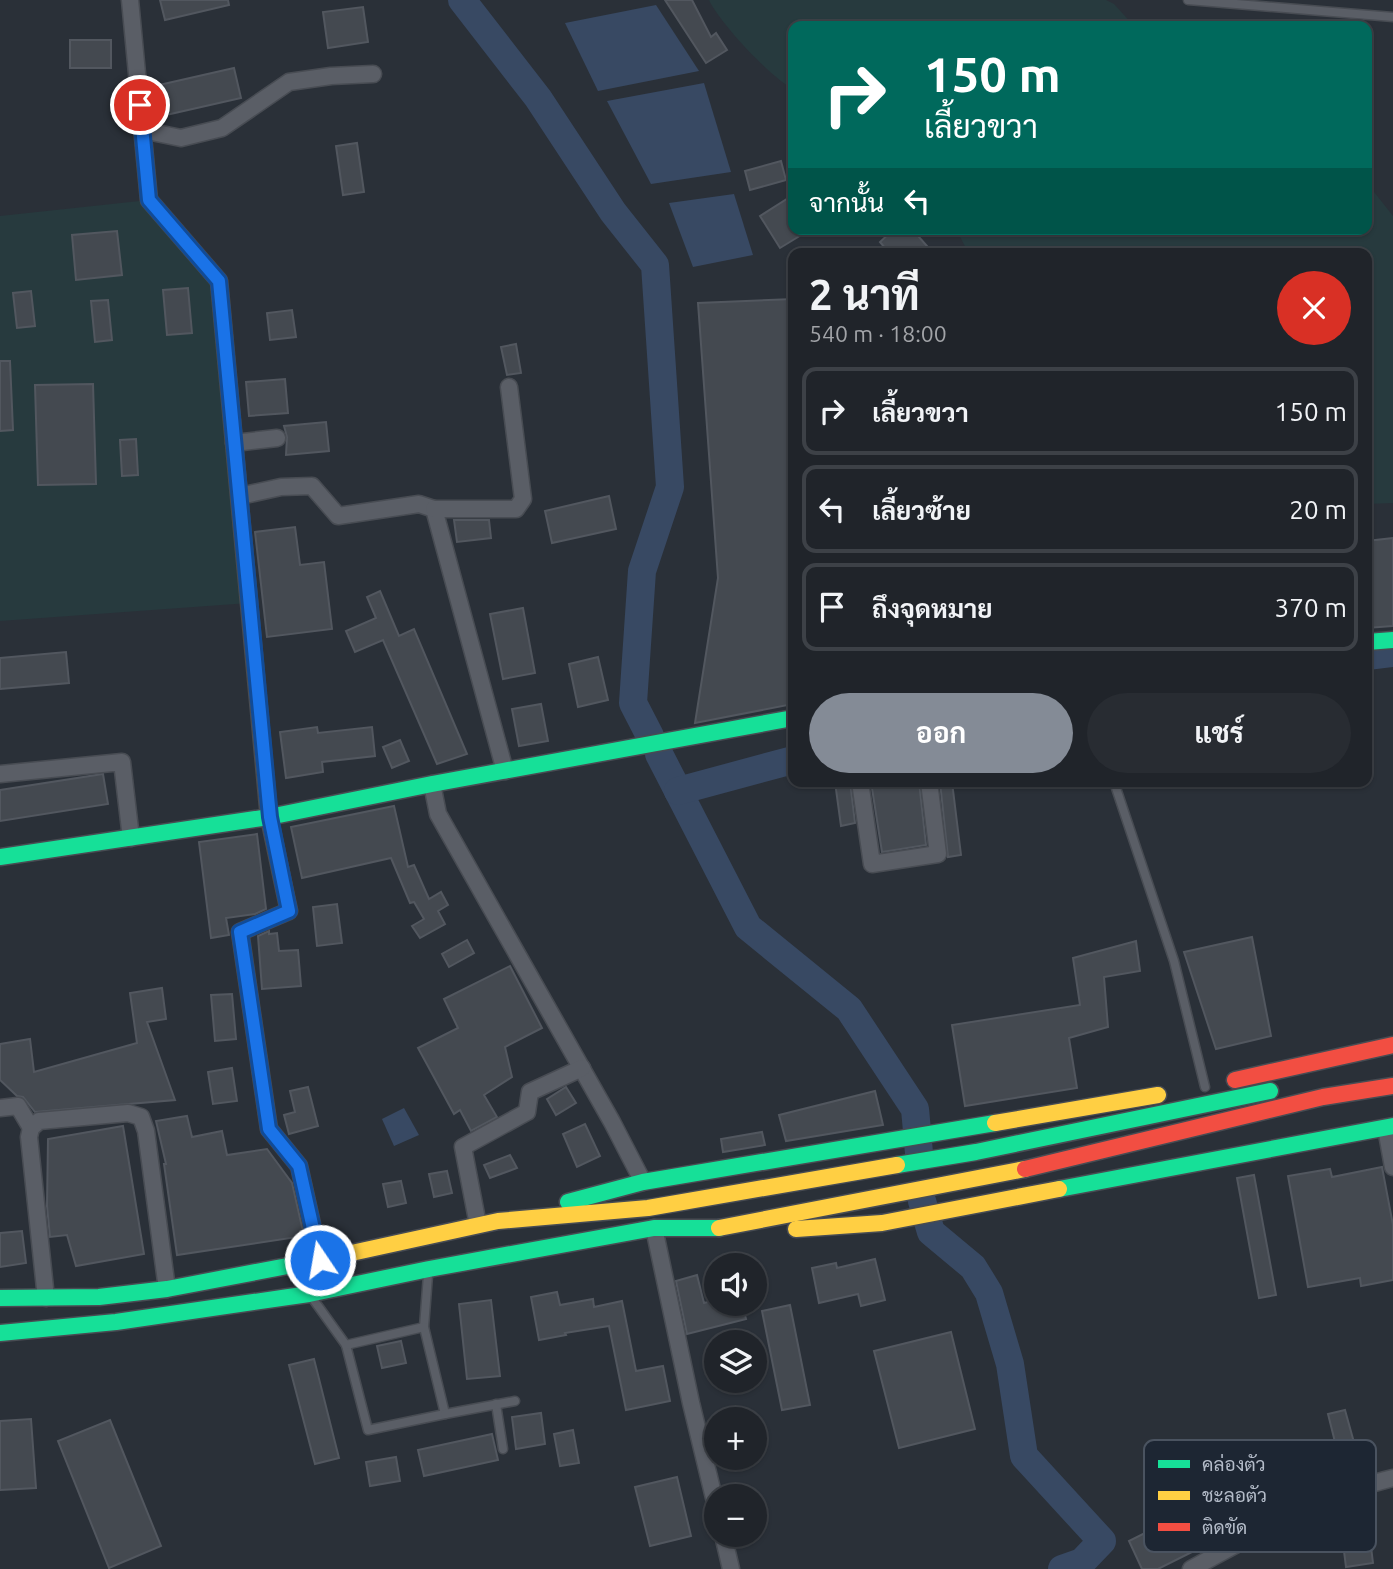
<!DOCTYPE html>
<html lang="th">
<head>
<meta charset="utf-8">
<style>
  body { margin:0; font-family:Ubuntu,Sarabun,sans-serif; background:#282c32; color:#f1f3f6; height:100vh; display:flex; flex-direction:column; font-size:26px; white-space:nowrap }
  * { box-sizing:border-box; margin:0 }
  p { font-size:23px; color:#a2a4a8 }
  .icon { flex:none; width:38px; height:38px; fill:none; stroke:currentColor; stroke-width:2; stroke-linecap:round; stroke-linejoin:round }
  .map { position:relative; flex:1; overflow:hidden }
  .details { position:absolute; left:788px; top:248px; width:584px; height:539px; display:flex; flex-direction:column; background:#20242a; border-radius:14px; box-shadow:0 2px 5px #0004,0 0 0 2px #3d4147 }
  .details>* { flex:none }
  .banner { position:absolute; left:788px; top:21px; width:584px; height:214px; border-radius:14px; box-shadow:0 2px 5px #0004,0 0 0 2px #3d4147; background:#00695c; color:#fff; overflow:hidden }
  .buttons { position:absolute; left:704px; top:1253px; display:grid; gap:14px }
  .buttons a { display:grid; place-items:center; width:63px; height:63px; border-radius:50%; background:#20242a; box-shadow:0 2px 5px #0004,0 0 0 2px #3d4147; font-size:35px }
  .pin { position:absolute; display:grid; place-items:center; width:60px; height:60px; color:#fff; margin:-30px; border:4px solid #fff; border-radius:50%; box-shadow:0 2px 7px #0007 }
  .me { position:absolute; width:77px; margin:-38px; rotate:348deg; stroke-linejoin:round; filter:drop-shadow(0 0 5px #0008) }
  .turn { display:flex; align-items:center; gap:24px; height:147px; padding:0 21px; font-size:32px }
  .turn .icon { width:91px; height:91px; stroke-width:2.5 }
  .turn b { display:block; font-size:49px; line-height:60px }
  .then { display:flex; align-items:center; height:66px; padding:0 21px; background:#0003; gap:14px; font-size:26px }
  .round { display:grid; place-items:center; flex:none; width:74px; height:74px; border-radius:37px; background:#282c32 }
  .head { display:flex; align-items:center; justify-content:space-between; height:119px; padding:0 21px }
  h1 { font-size:42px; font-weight:700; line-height:52px }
  .button { display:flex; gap:14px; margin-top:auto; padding:14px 21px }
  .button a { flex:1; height:80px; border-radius:42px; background:#848b96; color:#fff; font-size:28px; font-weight:700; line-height:80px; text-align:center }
  .button a+a { background:#282c32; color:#f1f3f6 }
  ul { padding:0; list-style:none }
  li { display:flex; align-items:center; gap:21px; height:88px; margin:0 14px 10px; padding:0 7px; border:4px solid #3d4147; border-radius:14px }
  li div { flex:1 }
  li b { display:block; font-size:26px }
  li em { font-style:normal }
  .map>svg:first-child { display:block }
  .green { fill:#273a3e }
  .water { fill:#384963 }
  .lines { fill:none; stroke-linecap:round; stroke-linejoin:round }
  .river { stroke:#384963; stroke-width:28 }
  .building { fill:#444950; stroke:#52575f; stroke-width:2 }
  .lane-casing { stroke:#484c53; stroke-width:11 }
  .street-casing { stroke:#484c53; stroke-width:19 }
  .fast-casing { stroke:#484c53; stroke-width:19 }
  .slow-casing { stroke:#484c53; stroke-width:19 }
  .jam-casing { stroke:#484c53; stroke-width:19 }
  .lane { stroke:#5a5e66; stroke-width:8 }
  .street { stroke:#5a5e66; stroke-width:16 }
  .fast { stroke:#16e098; stroke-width:16 }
  .slow { stroke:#ffcf43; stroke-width:16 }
  .jam { stroke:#f24e42; stroke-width:16 }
  .route-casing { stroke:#114b97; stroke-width:18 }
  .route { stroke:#1a73e8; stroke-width:12 }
  .key { fill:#1d2633; stroke:#4a5360; stroke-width:2 }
  .key-label { font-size:19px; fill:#b4bcc9 }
</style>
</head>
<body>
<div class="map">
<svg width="1393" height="1569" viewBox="0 0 1393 1569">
  <rect width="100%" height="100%" fill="#2a3038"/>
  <g class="green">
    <path d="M709 0H1106L1114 4 1134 26H793V89C771 78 719 22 709 0Z"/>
    <path d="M1367 183 1393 216V503L1367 504V254H969L956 229H1367Z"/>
    <path d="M149 200 219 281 249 603 0 621V216Z"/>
  </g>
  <g class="water">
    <path d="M656 5 699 71 598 91 565 23Z"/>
    <path d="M704 83 731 172 651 184 607 101Z"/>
    <path d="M734 194 753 255 693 267 669 203Z"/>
    <path d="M404 1108 419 1135 394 1146 382 1119Z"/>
  </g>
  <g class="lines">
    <g class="river">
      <path d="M462 0 538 98 613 212 655 265 670 487 642 571 633 703 650 736"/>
      <path d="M1367 656 1393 653"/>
      <path d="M659 754 748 927 849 1009 915 1109 919 1153"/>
      <path d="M678 791 793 760"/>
      <path d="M922 1201 931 1232 973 1267 989 1293 1010 1364 1024 1456 1102 1541 1082 1562 1062 1569"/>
    </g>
  </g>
  <g class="building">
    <path d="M160 0H228L229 5 165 20Z"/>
    <path d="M665 0H692L711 37 716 33 727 50 706 63Z"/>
    <path d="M363 7 368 42 328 48 323 12Z"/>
    <rect x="70" y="40" width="41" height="28"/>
    <path d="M234 68 241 98 166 115 159 85Z"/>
    <path d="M357 143 364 192 343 195 336 146Z"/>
    <path d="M781 161 786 180 750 190 745 171Z"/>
    <path d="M793 195V229H811L780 248 760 216Z"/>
    <path d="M894 229H912L934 254H890L880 242Z"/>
    <path d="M117 231 122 275 76 280 72 235Z"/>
    <path d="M188 288 192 333 167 335 163 290Z"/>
    <path d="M31 291 35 326 17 328 13 293Z"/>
    <path d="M793 299V704L695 723 718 578 698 303Z"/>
    <path d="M108 300 112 340 95 342 91 301Z"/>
    <path d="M292 310 296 337 270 340 267 313Z"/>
    <path d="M516 344 521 373 507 375 501 347Z"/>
    <path d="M0 361H10L13 430 0 431Z"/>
    <path d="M285 379 288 413 249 416 246 382Z"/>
    <path d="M93 384 96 484 38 485 35 385Z"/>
    <path d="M326 422 329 451 286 455 287 437 284 426Z"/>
    <path d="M136 439 138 475 122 476 120 440Z"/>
    <path d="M609 496 616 529 552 543 545 511Z"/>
    <path d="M454 520H489L491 538 457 542Z"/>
    <path d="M295 527 300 565 324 562 332 629 267 637 255 532Z"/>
    <path d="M1393 538V626L1367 628V541Z"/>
    <path d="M380 591 399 636 414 629 467 754 437 764 383 640 355 652 346 631 376 618 367 597Z"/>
    <path d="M523 608 535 673 503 679 490 614Z"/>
    <path d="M66 652 69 683 0 689V658Z"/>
    <path d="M598 657 608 700 578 707 569 664Z"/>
    <path d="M541 704 548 741 519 746 512 709Z"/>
    <path d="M317 727 318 733 372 727 375 756 322 762 323 772 286 778 280 732Z"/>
    <path d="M400 740 409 761 392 768 383 747Z"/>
    <path d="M103 774 108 804 0 821V790Z"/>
    <path d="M835 782H850L855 823 841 826Z"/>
    <path d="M871 782H919L926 845 882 852Z"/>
    <path d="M940 782H952L961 855 948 857Z"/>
    <path d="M394 806 408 867 414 865 429 899 441 892 448 905 438 911 445 924 420 938 412 926 424 919 414 902 410 903 391 858 302 878 291 827Z"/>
    <path d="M257 834 266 909 255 914 226 918 229 935 211 938 199 842Z"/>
    <path d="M337 904 342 943 317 946 313 907Z"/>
    <path d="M269 931V934L277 933 279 951 298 950 301 986 262 989 258 936Z"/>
    <path d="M1252 937 1271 1036 1216 1049 1184 952Z"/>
    <path d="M467 940 474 953 449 967 442 954Z"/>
    <path d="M1136 941 1140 971 1104 977 1108 1027 1069 1038 1077 1088 965 1106 952 1025 1080 1005 1073 958Z"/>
    <path d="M510 966 542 1028 505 1047 512 1077 484 1095 497 1117 471 1131 460 1110 454 1114 418 1048 458 1028 444 999Z"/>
    <path d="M162 988 166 1019 147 1022 175 1100 35 1112 23 1097 17 1096 0 1080V1044L30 1039 34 1072 137 1043 130 993Z"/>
    <path d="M232 994 236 1039 215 1041 211 995Z"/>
    <path d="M232 1068 237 1101 213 1104 208 1072Z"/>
    <path d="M308 1087 318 1126 289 1134 284 1115 295 1112 290 1091Z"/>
    <path d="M566 1087 576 1103 556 1115 547 1099Z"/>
    <path d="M875 1091 883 1125 786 1141 779 1115Z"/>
    <path d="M187 1116 192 1137 222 1131 227 1155 267 1149 292 1183 304 1236 177 1255 164 1164H166L156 1121Z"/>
    <path d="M585 1124 600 1156 577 1167 563 1134Z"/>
    <path d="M123 1126 144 1254 76 1266 67 1235 50 1237 47 1206 48 1139Z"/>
    <path d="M762 1132 765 1145 723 1152 721 1139Z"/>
    <path d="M510 1155 517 1168 490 1178 484 1165Z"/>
    <path d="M1382 1167 1393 1225V1280L1361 1286 1360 1278 1308 1287 1288 1176 1330 1169 1332 1177Z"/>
    <path d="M447 1171 452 1193 434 1197 429 1174Z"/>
    <path d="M1254 1175 1276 1295 1259 1298 1237 1178Z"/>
    <path d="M401 1181 406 1203 388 1207 383 1184Z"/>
    <path d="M22 1231 26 1263 0 1267V1233Z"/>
    <path d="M875 1259 885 1300 861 1306 858 1294 819 1303 812 1268 836 1263 837 1268Z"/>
    <path d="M697 1275 704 1303 716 1300V1304H742L746 1319 687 1334 676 1281Z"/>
    <path d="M557 1292 560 1305 593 1299 594 1307 622 1301 636 1371 663 1366 670 1401 626 1410 609 1326 565 1333 566 1335 539 1340 531 1297Z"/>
    <path d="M491 1300 500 1376 467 1379 459 1304Z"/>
    <path d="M790 1305 810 1405 782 1410 762 1311Z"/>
    <path d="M951 1332 975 1429 899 1448 874 1351Z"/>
    <path d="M401 1341 406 1363 382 1368 377 1346Z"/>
    <path d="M314 1359 339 1458 315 1464 289 1365Z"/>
    <path d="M1345 1410 1355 1446 1337 1450 1328 1414Z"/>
    <path d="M541 1413 545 1444 516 1449 512 1417Z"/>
    <path d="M31 1419 36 1488 0 1490V1421Z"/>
    <path d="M110 1420 161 1546 109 1568 58 1441Z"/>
    <path d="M573 1430 579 1463 560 1466 554 1434Z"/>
    <path d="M492 1434 498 1460 424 1476 418 1450Z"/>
    <path d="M396 1457 400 1481 370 1486 366 1462Z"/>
    <path d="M677 1477 691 1536 650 1546 635 1487Z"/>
    <path d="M1183 1514 1200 1548 1158 1569H1142L1129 1541Z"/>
    <path d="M1369 1531 1373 1563 1346 1567 1342 1535Z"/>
  </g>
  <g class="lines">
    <g class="lane-casing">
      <g id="lane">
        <path d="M1188 0 1393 17"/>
        <path d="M1114 782 1174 961 1205 1087"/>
        <path d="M313 1299 346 1345 368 1430 445 1414 424 1327 428 1275"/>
        <path d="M346 1345 424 1327"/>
        <path d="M496 1404 503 1449"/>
        <path d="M445 1414 515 1401"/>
      </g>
    </g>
    <g class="street-casing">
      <g id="street">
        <path d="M130 0 149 200 219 281 269 817 289 911 240 932 269 1129 299 1166 320 1260"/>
        <path d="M142 130 181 138 222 128 289 82 331 76 373 74"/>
        <path d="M234 443 277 438"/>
        <path d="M240 496 281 487 312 486 338 516 419 504 434 509 505 771"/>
        <path d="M434 509H516L523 499 509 387"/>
        <path d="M0 774 122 762 131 838"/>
        <path d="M860 782 872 864 938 854 929 782"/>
        <path d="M432 784 438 814 612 1122 643 1182"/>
        <path d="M0 1108 18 1106 31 1128"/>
        <path d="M1386 1128 1393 1167"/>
        <path d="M478 1225 463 1147 527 1112 530 1092 582 1068"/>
        <path d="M654 1228 691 1403 716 1506"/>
        <path d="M46 1298 29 1137 31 1128 39 1121 128 1113 141 1117 146 1131 167 1289"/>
        <path d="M723 1535 731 1569"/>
        <path d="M1191 1569C1256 1534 1321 1495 1393 1478"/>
      </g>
    </g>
    <g class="fast-casing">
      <g id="fast">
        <path d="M1367 642 1393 640"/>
        <path d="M0 857 269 817 432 784 793 718"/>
        <path d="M897 1165 976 1152 1270 1091"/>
        <path d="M1059 1189 1393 1126"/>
        <path d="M568 1202 643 1182 995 1123"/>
        <path d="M0 1298 99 1297 167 1289 324 1259"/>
        <path d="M0 1333 116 1322 309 1294 429 1269 654 1228H719"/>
      </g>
    </g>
    <g class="slow-casing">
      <g id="slow">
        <path d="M995 1123 1158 1095"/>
        <path d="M719 1228 1025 1169"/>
        <path d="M796 1229 882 1223 1059 1189"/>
        <path d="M324 1259 498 1221 648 1208 897 1165"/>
      </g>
    </g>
    <g class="jam-casing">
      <g id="jam">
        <path d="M1235 1080 1393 1045"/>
        <path d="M1025 1169 1323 1097 1393 1086"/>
      </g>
    </g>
    <use href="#lane" class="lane"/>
    <use href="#street" class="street"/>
    <use href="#fast" class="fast"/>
    <use href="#slow" class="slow"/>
    <use href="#jam" class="jam"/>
  </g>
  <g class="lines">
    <g class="route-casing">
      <path id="route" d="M140 105 149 200 219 281 270 817 289 911 240 932 269 1129 299 1166 320 1260"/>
    </g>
    <use href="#route" class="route"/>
  </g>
  <rect x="1144" y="1440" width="232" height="112" rx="10" class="key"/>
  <rect x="1158" y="1460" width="32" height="8" fill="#16e098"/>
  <rect x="1158" y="1491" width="32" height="9" fill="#ffcf43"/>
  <rect x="1158" y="1523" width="32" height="8" fill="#f24e42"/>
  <g class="key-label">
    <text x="1202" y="1471">คล่องตัว</text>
    <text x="1202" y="1502">ชะลอตัว</text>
    <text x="1202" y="1534">ติดขัด</text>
  </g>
</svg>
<div class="buttons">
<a><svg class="icon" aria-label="sound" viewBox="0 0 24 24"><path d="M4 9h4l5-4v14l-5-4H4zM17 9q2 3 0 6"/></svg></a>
<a><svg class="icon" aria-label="layers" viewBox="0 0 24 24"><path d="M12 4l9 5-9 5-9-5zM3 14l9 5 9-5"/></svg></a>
<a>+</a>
<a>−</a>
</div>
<div class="pin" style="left:140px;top:105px;background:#d93025"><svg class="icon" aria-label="arrive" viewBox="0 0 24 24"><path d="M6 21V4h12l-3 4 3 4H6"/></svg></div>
<svg class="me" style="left:320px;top:1260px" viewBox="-20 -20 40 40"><circle r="17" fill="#1a73e8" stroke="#fff" stroke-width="3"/><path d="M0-11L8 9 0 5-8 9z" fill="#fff"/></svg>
<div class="banner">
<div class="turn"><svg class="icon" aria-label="right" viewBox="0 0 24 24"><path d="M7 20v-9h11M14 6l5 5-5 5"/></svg><div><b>150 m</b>เลี้ยวขวา</div></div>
<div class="then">จากนั้น<svg class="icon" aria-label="left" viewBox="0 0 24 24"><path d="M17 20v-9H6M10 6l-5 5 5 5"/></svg></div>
</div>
<section class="details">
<div class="head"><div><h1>2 นาที</h1><p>540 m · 18:00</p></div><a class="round" style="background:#d93025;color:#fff"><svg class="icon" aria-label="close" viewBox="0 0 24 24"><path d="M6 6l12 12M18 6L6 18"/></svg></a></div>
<ul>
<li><svg class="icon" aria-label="right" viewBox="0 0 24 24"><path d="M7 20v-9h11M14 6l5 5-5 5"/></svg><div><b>เลี้ยวขวา</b></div><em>150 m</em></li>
<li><svg class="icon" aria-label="left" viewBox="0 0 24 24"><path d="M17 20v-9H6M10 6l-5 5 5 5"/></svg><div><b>เลี้ยวซ้าย</b></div><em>20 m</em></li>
<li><svg class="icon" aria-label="arrive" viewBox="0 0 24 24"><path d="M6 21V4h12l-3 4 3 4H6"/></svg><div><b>ถึงจุดหมาย</b></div><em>370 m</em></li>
</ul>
<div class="button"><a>ออก</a><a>แชร์</a></div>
</section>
</div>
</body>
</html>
